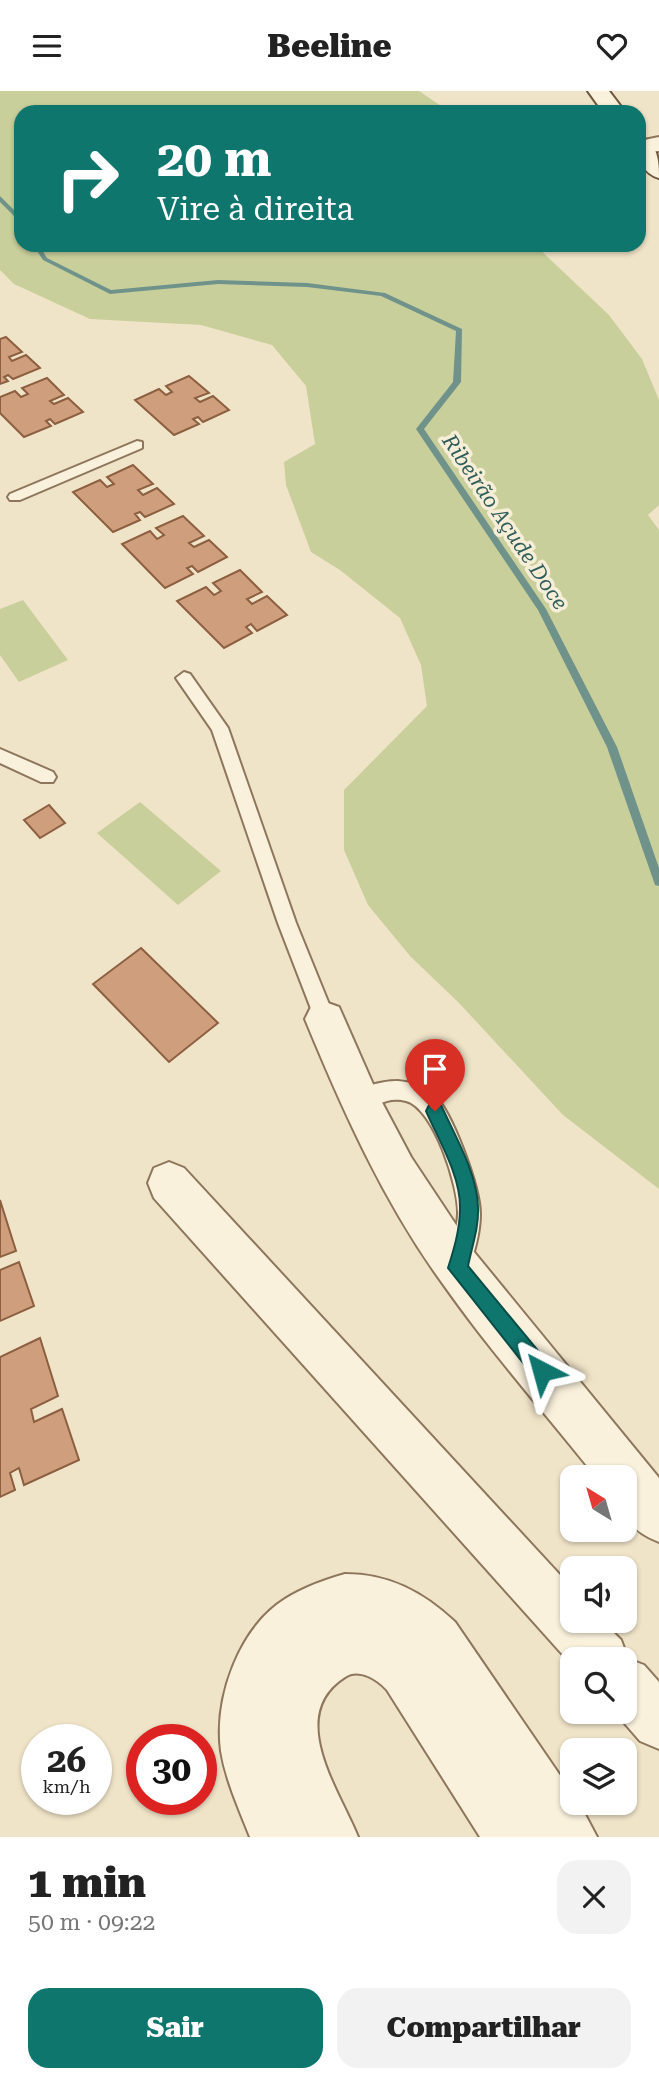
<!DOCTYPE html>
<html lang="pt">
<head>
<meta charset="utf-8">
<style>
  body { margin:0; font-family:"Roboto Serif",serif; background:#f2f2f2; color:#222; height:100vh; display:flex; flex-direction:column; font-size:26px; white-space:nowrap }
  * { box-sizing:border-box; margin:0 }
  p { font-size:23px; color:#767676 }
  .icon { flex:none; width:38px; height:38px; fill:none; stroke:currentColor; stroke-width:2; stroke-linecap:round; stroke-linejoin:round }
  .map { position:relative; height:1746px; overflow:hidden }
  .sheet { display:flex; flex-direction:column; background:#fff; flex:1 }
  .sheet>* { flex:none }
  .guide { position:absolute; left:14px; top:14px; width:632px; height:147px; border-radius:21px; box-shadow:0 2px 5px #0004; background:#0f766e; color:#fff; overflow:hidden }
  .needle { width:46px; rotate:323deg }
  .tools { position:absolute; left:560px; top:1374px; display:grid; gap:14px }
  .tools a { display:grid; place-items:center; width:77px; height:77px; border-radius:14px; background:#fff; box-shadow:0 2px 5px #0004; font-size:35px }
  .speed { position:absolute; left:21px; top:1633px; display:flex; gap:14px; font-size:35px; font-weight:700; text-align:center }
  .speed>* { display:grid; place-content:center; width:91px; height:91px; border-radius:50%; background:#fff; box-shadow:0 2px 5px #0004; line-height:1 }
  .speed small { font-size:18px; font-weight:400 }
  .speed .limit { border:10px solid #d22; background:#fff; color:#111 }
  .pin { position:absolute; display:grid; place-items:center; width:60px; height:60px; color:#fff; margin:-72px -30px; border-radius:50% 50% 50% 0; rotate:-45deg; box-shadow:0 0 7px #0007 }
  .pin .icon { rotate:45deg }
  .me { position:absolute; width:77px; margin:-38px; rotate:321deg; stroke-linejoin:round; filter:drop-shadow(0 0 5px #0008) }
  .turn { display:flex; align-items:center; gap:24px; height:147px; padding:0 28px; font-size:32px }
  .turn .icon { width:91px; height:91px; stroke-width:2.5 }
  .turn b { display:block; font-size:49px; line-height:60px }
  .round { display:grid; place-items:center; flex:none; width:74px; height:74px; border-radius:21px; background:#f2f2f2 }
  .headline { display:flex; align-items:center; justify-content:space-between; height:119px; padding:0 28px }
  h1 { font-size:42px; font-weight:800; line-height:52px }
  .action { display:flex; gap:14px; margin-top:auto; padding:14px 28px }
  .action a { flex:1; height:80px; border-radius:21px; background:#0f766e; color:#fff; font-size:28px; font-weight:800; line-height:80px; text-align:center }
  .action a+a { background:#f2f2f2; color:#222 }
  header { display:flex; justify-content:space-between; align-items:center; height:91px; padding:0 28px; background:#fff; font-size:32px; font-weight:800 }
  .map>svg:first-child { display:block }
  .green { fill:#c9cf9b }
  .lines { fill:none; stroke-linecap:round; stroke-linejoin:round }
  .stream { fill:#6f938a; fill-rule:evenodd }
  .building { fill:#cf9f7d; stroke:#8d5f41; stroke-width:2 }
  .lane-casing { stroke:#8d765c; stroke-width:4 }
  .street-casing { stroke:#8d765c; stroke-width:4 }
  .secondary-casing { stroke:#6f573f; stroke-width:4 }
  .lane { fill:#faf1dc; fill-rule:evenodd }
  .street { fill:#faf1dc; fill-rule:evenodd }
  .secondary { fill:#faf1dc; fill-rule:evenodd }
  .route { fill:#0f766e; stroke:#0a4d48; stroke-width:2 }
  .labels { text-anchor:middle; dominant-baseline:central; stroke-width:7; stroke-linejoin:round; paint-order:stroke }
  .far-water-label { font-size:21px; font-style:italic; fill:#2f5d5a; stroke:#f7eed8 }
</style>
</head>
<body>
<header><svg class="icon" aria-label="menu" viewBox="0 0 24 24"><path d="M4 6h16M4 12h16M4 18h16"/></svg>Beeline<svg class="icon" aria-label="heart" viewBox="0 0 24 24"><path d="M12 20l-8-8c-3-5 5-10 8-4 3-6 11-1 8 4z"/></svg></header>
<div class="map">
<svg width="659" height="1746" viewBox="0 0 659 1746">
  <rect width="100%" height="100%" fill="#f0e4c8"/>
  <g class="green">
    <path d="M0 0H419L450 21H21V154H535L609 224 642 268 659 309V414L648 424 659 439V1098L563 1024 459 912 410 865 368 814 344 759V699L427 615 421 574 400 527 340 479 311 461 286 394 284 371 315 353 306 295 272 254 201 234 90 228 14 193 0 179Z"/>
    <path d="M23 509 68 569 19 591 0 564V518Z"/>
    <path d="M140 711 221 780 178 814 97 742Z"/>
  </g>
  <g class="lines">
    <g class="stream">
      <path d="M0 105 21 126V132L0 111Z"/>
      <path d="M33 154H39L47 167 111 199 218 189 307 192 385 202 462 238 461 291 424 338 546 518 617 656 659 777V795L655 794 654 791 607 656 538 519 416 338 453 291 456 240 381 205 307 196 218 193 110 203 43 169Z"/>
    </g>
  </g>
  <g class="building">
    <path d="M6 246 22 261 9 266 12 270 26 264 40 277 13 288 8 284 4 286 8 290 0 293V248Z"/>
    <path d="M189 285 209 302 195 307 200 311 213 305 229 319 203 331 198 326 193 328 199 333 174 344 135 309 159 298 166 304 172 301 166 295Z"/>
    <path d="M47 287 64 304 50 310 54 313 68 307 83 321 55 333 50 328 46 330 51 335 24 346 0 322V306L15 300 21 306 28 303 22 297Z"/>
    <path d="M133 374 153 393 138 399 143 404 157 397 174 413 145 426 140 421 135 423 140 429 113 441 73 401 100 389 107 396 114 393 107 386Z"/>
    <path d="M183 425 204 445 189 452 194 456 209 449 227 466 198 481 192 475 187 477 193 483 165 497 122 453 150 440 157 448 164 444 156 437Z"/>
    <path d="M240 479 262 501 247 508 252 513 267 505 287 524 257 540 251 533 246 536 252 542 224 557 177 510 206 496 214 504 221 500 213 492Z"/>
    <path d="M49 714 65 732 40 747 24 729Z"/>
    <path d="M141 857 218 932 169 971 93 893Z"/>
    <path d="M0 1109 16 1160 0 1166Z"/>
    <path d="M19 1171 34 1215 0 1230V1179Z"/>
    <path d="M40 1247 58 1305 31 1318 34 1331 62 1318 79 1369 24 1394 19 1377 10 1382 15 1399 0 1406V1266Z"/>
  </g>
  <g class="lines">
    <g class="lane-casing">
      <g id="lane">
        <path d="M137 350 142 351V357L20 409H10L8 406 10 403Z"/>
        <path d="M184 581 190 583 228 637 296 832 335 928 332 934 325 937 318 934 315 928 278 832 212 639 176 587Z"/>
        <path d="M0 658 53 681 56 686 53 691H41L0 672Z"/>
        <path d="M398 990C410 991 423 995 433 1003 452 1019 480 1097 480 1123 480 1142 474 1163 467 1181L459 1184 451 1181C444 1165 458 1141 458 1123 459 1096 434 1017 406 1010 388 1005 376 1015 360 1021L353 1018 350 1011C357 995 382 990 398 990Z"/>
      </g>
    </g>
    <g class="street-casing">
      <g id="street">
        <path d="M659 46V60L639 62V50Z"/>
        <path d="M325 911 339 916 376 1000 411 1066 474 1161 659 1387V1451C622 1436 625 1422 625 1386H596C545 1322 490 1260 443 1193 384 1112 343 1020 305 928L311 916Z"/>
        <path d="M169 1071 184 1077 572 1497V1530H602L621 1549 628 1568 644 1574 659 1591V1658L640 1650 614 1620H625V1568H572V1574L154 1107 148 1092 154 1077Z"/>
        <path d="M345 1483C389 1483 423 1501 455 1531L572 1702V1712H579L597 1746H480L387 1599C378 1589 359 1576 345 1586 285 1624 339 1699 358 1746H250C239 1718 226 1690 221 1660 214 1607 239 1537 285 1508 304 1496 324 1489 345 1483Z"/>
      </g>
    </g>
    <g class="secondary-casing">
      <g id="secondary">
        <path d="M588 0H609L625 21H603Z"/>
        <path d="M639 46C658 51 659 70 659 87 640 82 638 63 639 46Z"/>
      </g>
    </g>
    <use href="#lane" class="lane"/>
    <use href="#street" class="street"/>
    <use href="#secondary" class="secondary"/>
  </g>
  <path class="route" d="M435 1012 441 1014C455 1045 477 1082 478 1116 479 1136 472 1155 468 1175L549 1273 551 1280 549 1287 542 1290 535 1287 448 1177C454 1158 460 1138 460 1118 461 1085 439 1050 426 1020L429 1014Z"/>
  <g class="labels">
    <g class="far-water-label">
      <text transform="translate(505 431) rotate(56)">Ribeirão Açude Doce</text>
    </g>
  </g>
</svg>
<div class="tools">
<a><svg class="needle" viewBox="-14 -14 28 28"><path d="M0-13l5 13h-10z" fill="#e53935"/><path d="M0 13l5-13h-10z" fill="#767676"/></svg></a>
<a><svg class="icon" aria-label="sound" viewBox="0 0 24 24"><path d="M4 9h4l5-4v14l-5-4H4zM17 9q2 3 0 6"/></svg></a>
<a><svg class="icon" aria-label="search" viewBox="0 0 24 24"><circle cx="10" cy="10" r="6"/><path d="M15 15l6 6"/></svg></a>
<a><svg class="icon" aria-label="layers" viewBox="0 0 24 24"><path d="M12 4l9 5-9 5-9-5zM3 14l9 5 9-5"/></svg></a>
</div>
<div class="speed"><div>26<small>km/h</small></div><div class="limit">30</div></div>
<div class="pin" style="left:435px;top:1020px;background:#d93025"><svg class="icon" aria-label="arrive" viewBox="0 0 24 24"><path d="M6 21V4h12l-3 4 3 4H6"/></svg></div>
<svg class="me" style="left:542px;top:1280px" viewBox="-20 -20 40 40"><path d="M0-17L14 15 0 8-14 15z" fill="#0f766e" stroke="#fff" stroke-width="4"/></svg>
<div class="guide">
<div class="turn"><svg class="icon" aria-label="right" viewBox="0 0 24 24"><path d="M7 20v-9h11M14 6l5 5-5 5"/></svg><div><b>20 m</b>Vire à direita</div></div>
</div>
</div>
<section class="sheet">
<div class="headline"><div><h1>1 min</h1><p>50 m · 09:22</p></div><a class="round"><svg class="icon" aria-label="close" viewBox="0 0 24 24"><path d="M6 6l12 12M18 6L6 18"/></svg></a></div>
<div class="action"><a>Sair</a><a>Compartilhar</a></div>
</section>
</body>
</html>
